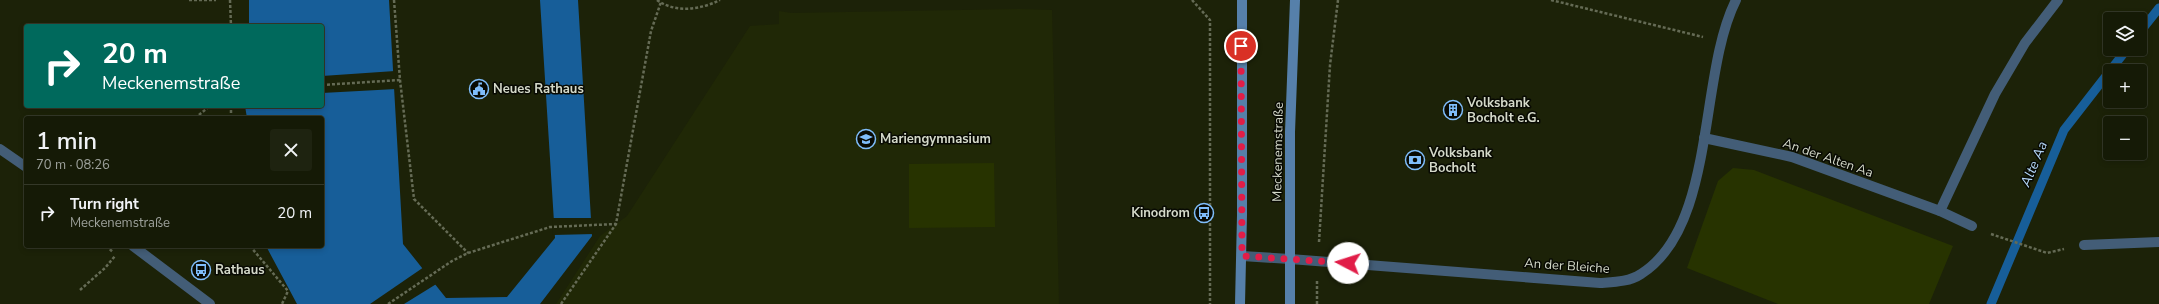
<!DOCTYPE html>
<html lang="en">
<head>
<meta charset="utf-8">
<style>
  body { margin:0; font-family:"Nunito Sans",sans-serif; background:#1e2310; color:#f1f3f6; height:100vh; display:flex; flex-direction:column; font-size:15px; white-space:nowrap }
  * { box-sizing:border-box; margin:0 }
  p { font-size:13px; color:#9da19b }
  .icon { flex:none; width:22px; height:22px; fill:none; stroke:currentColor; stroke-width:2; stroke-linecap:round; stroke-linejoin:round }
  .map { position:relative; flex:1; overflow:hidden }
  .drawer { position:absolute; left:24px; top:116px; width:300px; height:132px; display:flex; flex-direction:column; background:#151a06; border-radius:4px; box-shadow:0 2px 6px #0003,0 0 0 1px #343828 }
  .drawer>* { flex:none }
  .top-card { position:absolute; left:24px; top:24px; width:300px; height:84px; border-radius:4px; box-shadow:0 2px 6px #0003,0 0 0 1px #343828; background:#00695c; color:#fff; overflow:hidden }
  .controls { position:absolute; left:2103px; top:12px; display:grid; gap:8px }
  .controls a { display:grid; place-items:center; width:44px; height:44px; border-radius:4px; background:#151a06; box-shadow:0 2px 6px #0003,0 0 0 1px #343828; font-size:20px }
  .pin { position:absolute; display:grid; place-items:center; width:34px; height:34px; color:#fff; margin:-17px; border:2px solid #fff; border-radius:50%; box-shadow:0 1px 4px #0007 }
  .me { position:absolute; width:44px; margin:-22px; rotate:275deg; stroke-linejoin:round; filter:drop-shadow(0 0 3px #0008) }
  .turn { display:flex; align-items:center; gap:14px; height:84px; padding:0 12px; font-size:18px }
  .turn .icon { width:52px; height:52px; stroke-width:2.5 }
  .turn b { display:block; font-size:28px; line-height:34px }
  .round { display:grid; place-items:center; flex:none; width:42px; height:42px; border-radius:4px; background:#1e2310 }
  .summary { display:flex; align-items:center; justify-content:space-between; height:68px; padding:0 12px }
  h1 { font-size:24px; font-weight:600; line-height:30px }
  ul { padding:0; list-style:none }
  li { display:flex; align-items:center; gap:12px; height:56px; padding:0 12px; border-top:1px solid #343828 }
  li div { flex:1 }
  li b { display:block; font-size:15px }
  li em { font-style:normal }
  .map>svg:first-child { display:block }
  .built { fill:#202806 }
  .green { fill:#273300 }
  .water { fill:#175e99 }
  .pier { fill:#1c2208 }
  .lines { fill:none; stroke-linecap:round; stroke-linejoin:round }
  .stream { stroke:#175e99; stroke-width:9 }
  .path { stroke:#656b55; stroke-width:2.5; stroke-dasharray:3 2; stroke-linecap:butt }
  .lane { stroke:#435d77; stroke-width:10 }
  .street { stroke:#435d77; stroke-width:10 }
  .secondary { stroke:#5680aa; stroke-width:10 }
  .route { stroke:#e11d48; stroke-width:7; stroke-dasharray:0 12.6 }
  .labels { text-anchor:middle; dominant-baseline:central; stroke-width:3; stroke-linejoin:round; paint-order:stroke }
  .poi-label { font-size:13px; font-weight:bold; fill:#d4d9c9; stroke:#080a03; text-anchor:start }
  .street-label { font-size:13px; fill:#d4d9c9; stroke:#080a03 }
  .water-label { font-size:14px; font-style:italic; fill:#b3d5f6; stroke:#080a03 }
</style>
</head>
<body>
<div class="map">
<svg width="2159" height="304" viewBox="0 0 2159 304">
  <rect width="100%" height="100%" fill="#1c2208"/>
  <path class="built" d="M1020 9 1052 10 1059 304H556L600 236 627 216 750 26 779 24V11L791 13Z"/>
  <g class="green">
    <path d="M994 163 995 227 909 228V164Z"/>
    <path d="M1733 168 1754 170 1953 246 1929 304H1778L1687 268 1718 181Z"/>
  </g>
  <path class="water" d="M249 0H389L403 244 446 298 507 297 555 238 540 0H578L592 236 540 304H297L266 246H322V118H247L245 106H322V26H249Z"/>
  <g class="pier">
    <path d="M395 71 396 89 322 93V76Z"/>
    <path d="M552 218H593L594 234 553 235Z"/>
    <path d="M424 267 438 283 404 304H370Z"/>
  </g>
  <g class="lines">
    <g class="stream">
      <path d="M2140 32 2159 8"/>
      <path d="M1991 304 2064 130 2127 49"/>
    </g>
    <g class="path">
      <path d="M189 0H216"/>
      <path d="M230 0 231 26"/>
      <path d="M394 0 400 80 414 199 468 253"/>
      <path d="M657 0C676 14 702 9 720 0"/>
      <path d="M1192 0 1210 20V304"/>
      <path d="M1551 0 1703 37"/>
      <path d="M322 85 400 80"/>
      <path d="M195 118 210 106"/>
      <path d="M231 118V106"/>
      <path d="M1991 234 2047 253 2064 249"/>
      <path d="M1319 242 1330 65 1338 0"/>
      <path d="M106 246 113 252"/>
      <path d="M250 246 288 291 282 304"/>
      <path d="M80 290 105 268 115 256"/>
      <path d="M388 304 452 261 468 253 550 227 616 224"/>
      <path d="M561 304 616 224 651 31 661 2"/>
      <path d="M1317 304V281"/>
    </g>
    <path class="lane" d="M1242 256 1290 259"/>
    <g class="street">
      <path d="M1704 138 1792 157 1940 211 1972 226"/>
      <path d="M0 149 26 167"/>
      <path d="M1940 211 1995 94 2025 43 2058 0"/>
      <path d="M2084 245 2159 242"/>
      <path d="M133 246 210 304"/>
      <path d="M1290 259 1600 283C1614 282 1629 282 1641 274 1717 226 1698 75 1736 0"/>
    </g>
    <g class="secondary">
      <path d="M1240 304 1242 215V0"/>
      <path d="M1290 304V132L1295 0"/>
    </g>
  </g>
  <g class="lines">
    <path class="route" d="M1241 46 1242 256 1348 263"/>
  </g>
  <defs>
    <g id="civic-ring" transform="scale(1)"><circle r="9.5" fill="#080a03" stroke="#7fbdfa" stroke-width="1.5"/><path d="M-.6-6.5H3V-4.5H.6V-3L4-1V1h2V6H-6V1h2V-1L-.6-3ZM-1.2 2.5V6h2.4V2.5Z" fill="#7fbdfa"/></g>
    <g id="building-ring" transform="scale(1)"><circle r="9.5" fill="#080a03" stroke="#7fbdfa" stroke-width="1.5"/><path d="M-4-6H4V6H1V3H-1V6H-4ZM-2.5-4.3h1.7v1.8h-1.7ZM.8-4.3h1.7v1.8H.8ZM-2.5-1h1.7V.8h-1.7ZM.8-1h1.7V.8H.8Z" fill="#7fbdfa"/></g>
    <g id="school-ring" transform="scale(1)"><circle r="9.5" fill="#080a03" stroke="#7fbdfa" stroke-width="1.5"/><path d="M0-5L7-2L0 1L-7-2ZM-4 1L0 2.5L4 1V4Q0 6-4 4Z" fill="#7fbdfa"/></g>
    <g id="bank-ring" transform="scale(1)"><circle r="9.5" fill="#080a03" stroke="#7fbdfa" stroke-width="1.5"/><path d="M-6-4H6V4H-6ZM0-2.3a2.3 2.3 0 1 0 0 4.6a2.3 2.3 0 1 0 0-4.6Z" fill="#7fbdfa"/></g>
    <g id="bus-ring" transform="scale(1)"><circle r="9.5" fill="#080a03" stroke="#7fbdfa" stroke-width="1.5"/><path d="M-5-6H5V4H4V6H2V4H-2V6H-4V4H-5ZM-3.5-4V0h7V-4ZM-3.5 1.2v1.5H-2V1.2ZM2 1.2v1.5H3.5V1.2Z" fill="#7fbdfa"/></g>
  </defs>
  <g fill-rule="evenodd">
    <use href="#civic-ring" x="479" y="89"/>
    <use href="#building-ring" x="1453" y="110"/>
    <use href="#school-ring" x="866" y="139"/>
    <use href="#bank-ring" x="1415" y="160"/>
    <use href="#bus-ring" x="1204" y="213"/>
    <use href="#bus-ring" x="201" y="270"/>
  </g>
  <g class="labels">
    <g class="poi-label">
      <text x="493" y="89">Neues Rathaus</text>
      <text x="1467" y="103">Volksbank<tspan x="1467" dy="15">Bocholt e.G.</tspan></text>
      <text x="880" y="139">Mariengymnasium</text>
      <text x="1429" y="153">Volksbank<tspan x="1429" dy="15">Bocholt</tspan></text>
      <text x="1190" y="213" text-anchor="end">Kinodrom</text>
      <text x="215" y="270">Rathaus</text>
    </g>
    <g class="street-label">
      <text transform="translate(1278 152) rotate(-89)">Meckenemstraße</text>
      <text transform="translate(1828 158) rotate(19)">An der Alten Aa</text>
      <text transform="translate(1567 266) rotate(4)">An der Bleiche</text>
    </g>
    <g class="water-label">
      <text transform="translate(2034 164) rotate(-67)">Alte Aa</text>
    </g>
  </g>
</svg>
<div class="controls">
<a><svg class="icon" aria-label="layers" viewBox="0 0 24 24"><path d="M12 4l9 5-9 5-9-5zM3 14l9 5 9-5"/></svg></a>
<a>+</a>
<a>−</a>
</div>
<div class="pin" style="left:1241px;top:46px;background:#d93025"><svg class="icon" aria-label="arrive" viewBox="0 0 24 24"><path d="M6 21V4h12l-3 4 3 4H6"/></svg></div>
<svg class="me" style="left:1348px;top:263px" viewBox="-20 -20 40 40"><circle r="19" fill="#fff"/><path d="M0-13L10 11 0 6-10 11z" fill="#e11d48"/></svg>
<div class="top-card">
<div class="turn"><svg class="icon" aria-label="right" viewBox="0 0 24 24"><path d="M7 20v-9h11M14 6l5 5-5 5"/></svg><div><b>20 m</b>Meckenemstraße</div></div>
</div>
<section class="drawer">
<div class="summary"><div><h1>1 min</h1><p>70 m · 08:26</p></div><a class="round"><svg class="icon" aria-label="close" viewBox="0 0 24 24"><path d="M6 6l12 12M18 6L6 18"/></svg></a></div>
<ul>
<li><svg class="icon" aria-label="right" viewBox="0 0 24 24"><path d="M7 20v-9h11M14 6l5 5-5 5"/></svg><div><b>Turn right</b><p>Meckenemstraße</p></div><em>20 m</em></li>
</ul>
</section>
</div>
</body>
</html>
